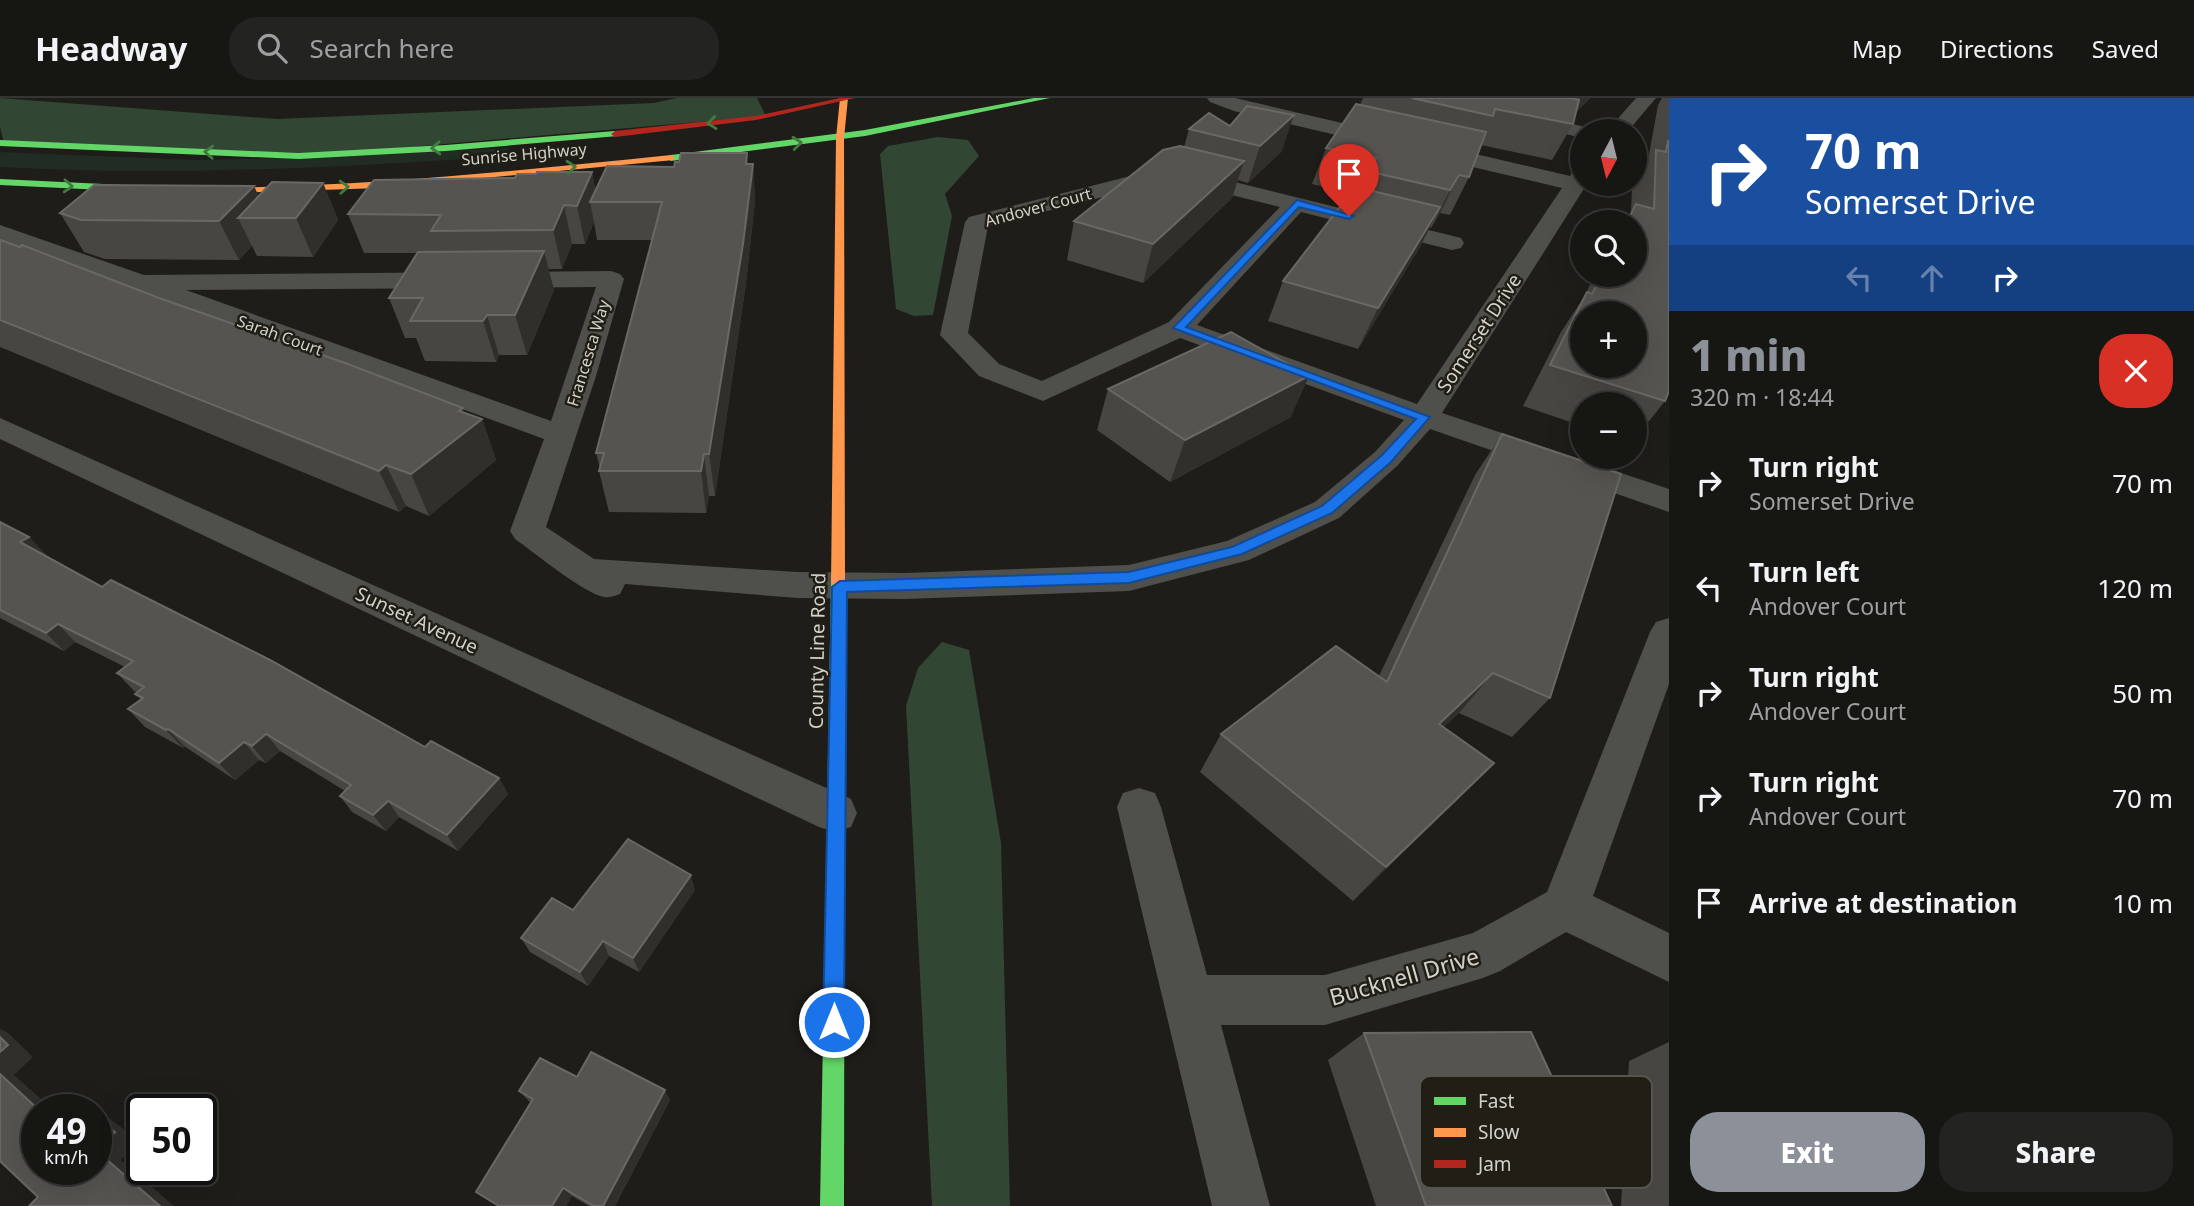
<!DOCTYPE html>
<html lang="en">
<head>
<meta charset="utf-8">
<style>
  body { margin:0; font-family:"Noto Sans",sans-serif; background:#232321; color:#f1f3f6; height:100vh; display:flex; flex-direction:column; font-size:26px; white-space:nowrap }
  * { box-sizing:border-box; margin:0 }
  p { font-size:23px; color:#9e9fa0 }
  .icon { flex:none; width:38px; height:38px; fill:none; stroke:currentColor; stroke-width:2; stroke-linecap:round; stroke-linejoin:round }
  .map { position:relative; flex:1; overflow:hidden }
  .side { display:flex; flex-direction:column; background:#161613; width:525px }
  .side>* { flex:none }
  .hud { background:#1a4fa0; color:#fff; overflow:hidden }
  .needle { width:46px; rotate:187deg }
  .controls { position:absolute; left:1570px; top:21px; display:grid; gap:14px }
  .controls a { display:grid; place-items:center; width:77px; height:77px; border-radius:50%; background:#161613; box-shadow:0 7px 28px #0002,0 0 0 2px #353533; font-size:35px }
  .speed { position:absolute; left:21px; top:996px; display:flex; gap:14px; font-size:35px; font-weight:700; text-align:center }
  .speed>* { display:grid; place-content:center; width:91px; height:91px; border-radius:50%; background:#161613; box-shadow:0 7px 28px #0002,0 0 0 2px #353533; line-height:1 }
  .speed small { font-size:18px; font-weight:400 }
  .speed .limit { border:4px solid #111; border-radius:10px; background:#fff; color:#111 }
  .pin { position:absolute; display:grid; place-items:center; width:60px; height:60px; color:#fff; margin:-72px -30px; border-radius:50% 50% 50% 0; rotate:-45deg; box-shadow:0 0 7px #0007 }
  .pin .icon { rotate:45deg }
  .me { position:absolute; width:77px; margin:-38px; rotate:0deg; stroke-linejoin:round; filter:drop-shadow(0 0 5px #0008) }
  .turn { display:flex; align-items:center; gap:24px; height:147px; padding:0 21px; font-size:32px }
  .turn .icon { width:91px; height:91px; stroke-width:2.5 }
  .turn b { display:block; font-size:49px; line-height:60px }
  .lanes { display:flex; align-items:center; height:66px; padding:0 21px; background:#0003; justify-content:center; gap:35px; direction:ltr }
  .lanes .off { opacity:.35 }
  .round { display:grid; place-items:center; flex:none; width:74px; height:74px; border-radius:28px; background:#232321 }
  .head { display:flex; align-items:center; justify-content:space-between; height:119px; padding:0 21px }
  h1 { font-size:42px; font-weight:800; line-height:52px; color:#8c9099 }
  .primary-button { display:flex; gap:14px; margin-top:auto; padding:14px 21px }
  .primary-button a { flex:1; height:80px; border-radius:28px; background:#8c9099; color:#fff; font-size:28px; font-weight:800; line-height:80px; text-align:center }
  .primary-button a+a { background:#232321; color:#f1f3f6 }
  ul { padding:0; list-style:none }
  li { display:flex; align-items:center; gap:21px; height:105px; padding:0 21px }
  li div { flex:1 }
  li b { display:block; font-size:26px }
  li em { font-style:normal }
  header { display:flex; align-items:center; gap:42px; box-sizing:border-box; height:98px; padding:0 35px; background:#161613; border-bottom:2px solid #353533 }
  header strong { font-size:33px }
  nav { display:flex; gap:38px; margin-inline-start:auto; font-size:24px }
  .search { width:490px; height:63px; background:#232321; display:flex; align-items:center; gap:18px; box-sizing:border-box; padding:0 24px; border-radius:28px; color:#9e9fa0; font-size:26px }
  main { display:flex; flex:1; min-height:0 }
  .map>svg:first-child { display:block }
  .green { fill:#212d22 }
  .forest { fill:#324634 }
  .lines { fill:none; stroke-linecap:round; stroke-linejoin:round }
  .street { fill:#4f4f4b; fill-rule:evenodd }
  .fast { fill:#63d668; fill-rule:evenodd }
  .slow { fill:#ff974d; fill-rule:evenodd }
  .jam { fill:#b3261e; fill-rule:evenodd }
  .wall { fill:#484642 }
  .shaded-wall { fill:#312f2c }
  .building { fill:#565451; stroke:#6a6864; stroke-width:2; fill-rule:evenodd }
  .oneway { stroke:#427a3f }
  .route { fill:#1a73e8; stroke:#114b97; stroke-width:2 }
  .labels { text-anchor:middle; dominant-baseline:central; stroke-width:5; stroke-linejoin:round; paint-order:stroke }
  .far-street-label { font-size:16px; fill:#d3d1cc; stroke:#211e16 }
  .street-label { font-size:19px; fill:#d3d1cc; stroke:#211e16 }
  .near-street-label { font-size:23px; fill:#d3d1cc; stroke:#211e16 }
  .key { fill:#211e16; stroke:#56544d; stroke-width:2 }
  .key-label { font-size:19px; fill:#d3d1cc }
</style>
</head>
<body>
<header>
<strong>Headway</strong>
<div class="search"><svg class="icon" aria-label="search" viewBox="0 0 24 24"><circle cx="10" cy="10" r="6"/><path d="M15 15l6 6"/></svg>Search here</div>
<nav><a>Map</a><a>Directions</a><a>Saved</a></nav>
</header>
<main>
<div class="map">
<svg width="1669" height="1108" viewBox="0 0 1669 1108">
  <rect width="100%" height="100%" fill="#1e1d19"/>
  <path class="green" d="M508 50 509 58C339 70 170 78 0 69V54L194 62 334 59Z"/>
  <g class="forest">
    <path d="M0 0 277 21 654 5 677 0H757L766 18 331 56 4 45 0 29Z"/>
    <path d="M938 39 968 42 979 58 945 96 952 118 933 217 914 218 896 211 880 56 888 48Z"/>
    <path d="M942 544 969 552 1001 745 1010 1108H932L906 608 918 570Z"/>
  </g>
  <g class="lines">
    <g class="street">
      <path d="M1207 0H1235L1570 78 1574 72 1582 70V86H1587L1442 315 1669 391V414L1430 331 1397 368 1339 420 1249 462 1129 493 905 501 797 500 625 486 620 496C614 498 609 500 604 499 583 495 535 455 515 441L510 433 544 341 0 142V127L144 177 611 173 620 176 624 181 596 278 546 429 594 461 797 474 905 475 1129 467 1227 443 1315 404 1375 354 1404 322 1180 240 1043 303 979 278 940 237 965 124 969 119 1170 68 1461 140 1464 145 1461 150 1452 152 1301 114 1197 227 1417 306 1562 90 1234 13 1210 4ZM1170 82 1280 109 1169 224 1042 283 999 266 968 235 988 128ZM596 189 551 323 186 192Z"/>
      <path d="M1433 0H1467L1589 30 1592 33H1582V40L1436 4Z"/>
      <path d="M1636 0H1656L1628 33H1607Z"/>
      <path d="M1634 62 1669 68V82L1634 75Z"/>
      <path d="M0 320 851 701 857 715 851 729 835 734 819 729 0 341Z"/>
      <path d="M1669 520V586L1593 798 1669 835V884L1566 834 1500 873 1483 880 1325 927H1221L1270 1108H1212L1117 709 1123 695 1139 690 1155 695 1161 709 1207 877H1325L1473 835 1547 794 1650 534 1656 524Z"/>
    </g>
    <g class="fast">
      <path d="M1034 0H1050L865 38 671 63 667 60 671 57 865 32Z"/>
      <path d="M615 33 618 34V38L446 53 299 61 0 48V42L299 55 446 47Z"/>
      <path d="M0 81 145 88 150 91 145 94 0 87Z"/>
      <path d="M838 480 845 485 844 1108H820L831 485Z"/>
    </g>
    <g class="slow">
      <path d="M840 0H848L844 40 845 485 838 490 831 485 836 40Z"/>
      <path d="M671 57 674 58V62L380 90 205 96 200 93 205 90C361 89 516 73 671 57Z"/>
    </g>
    <path class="jam" d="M840 0H855L756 22 615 39 611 36 615 33 756 18Z"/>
  </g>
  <g class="wall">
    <path d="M1363 0H1590L1576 14 1573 26 1552 62 1481 47 1469 79 1450 117 1440 115 1431 130 1429 129 1421 147 1358 251 1268 223 1283 183 1350 95 1312 86 1326 50 1360 7Z"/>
    <path d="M1662 0H1669V293L1665 303 1634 342V306H1582V328L1523 308 1561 234 1584 199 1595 177H1634V124H1624L1631 114 1632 89 1649 62H1648L1658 7Z"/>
    <path d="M1230 28 1282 53 1248 85 1238 82 1232 100 1143 185 1067 162 1074 123 1184 49 1189 31Z"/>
    <path d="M753 66 755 103 746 185 715 398H709L706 415 609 414 599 373 600 370 596 355 652 142H597L594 124 585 146H572L562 171H548L554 192 527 257H499L496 264 425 263 416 240H405L389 200 417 155H364L348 116 536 76 592 74 595 92 674 69Z"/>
    <path d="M323 85 338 122 313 159 257 158 252 148 239 162 105 161 84 154 60 115 259 98Z"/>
    <path d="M0 142 159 200 482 321 496 362 429 418 406 408 399 414 0 249Z"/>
    <path d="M1108 291 1291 319 1170 384 1097 332Z"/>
    <path d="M1502 336 1550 600 1512 639 1459 615 1443 629 1494 665 1457 702 1353 803 1200 674 1221 636 1379 578 1475 377Z"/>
    <path d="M0 424 29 439 46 457 45 458 102 489 425 649 499 680 508 696 458 753 399 719 386 733 352 714 340 698 345 693 280 653 266 665 259 662 235 682 184 648 183 650 145 629 128 611 141 601 135 596 137 594 134 593 117 575 125 569 75 544 64 553 0 520Z"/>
    <path d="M695 792 639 874 609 858 588 888 530 854 521 840 573 812Z"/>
    <path d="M1364 935 1612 1108H1376L1328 962Z"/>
    <path d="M1669 944V1108H1621L1629 963Z"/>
    <path d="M577 979 670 1002 615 1108H589L572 1098 566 1108H498L476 1094 531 1005 519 993Z"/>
  </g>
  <g class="shaded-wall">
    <path d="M1580 0H1590L1568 22Z"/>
    <path d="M1294 17 1282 53 1248 85 1260 48Z"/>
    <path d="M747 55 750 92 753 66 755 103 746 185 715 398 709 356Z"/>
    <path d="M1244 63 1232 100 1143 185 1153 146Z"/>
    <path d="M592 74 598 104H590L594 124 585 146 577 108Z"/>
    <path d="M1459 77 1440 115 1431 130 1450 92Z"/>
    <path d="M323 85 338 122 313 159 296 120Z"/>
    <path d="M254 88 269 120H238L252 148 239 162 219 123Z"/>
    <path d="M564 107 572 146 562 171 553 132Z"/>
    <path d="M1440 109 1421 147 1358 251 1378 210Z"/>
    <path d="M544 153 554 192 527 257 515 217Z"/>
    <path d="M487 217 499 257 496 264 483 223Z"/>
    <path d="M1309 278 1291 319 1170 384 1185 342Z"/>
    <path d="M463 310 471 330 482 321 496 362 429 418 411 376 459 313Z"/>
    <path d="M704 356 709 398 706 415 701 373Z"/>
    <path d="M386 367 406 408 399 414 379 373Z"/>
    <path d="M29 439 46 457 37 463 20 444Z"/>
    <path d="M58 526 75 544 64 553 46 535Z"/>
    <path d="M1493 575 1459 615 1406 665 1439 626Z"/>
    <path d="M168 631 184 648 183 650 166 632Z"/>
    <path d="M266 636 280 653 266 665 252 648Z"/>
    <path d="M244 644 259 662 235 682 219 665Z"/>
    <path d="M1494 665 1457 702 1353 803 1386 769Z"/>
    <path d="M499 680 508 696 458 753 447 737Z"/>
    <path d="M388 703 399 719 386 733 373 717Z"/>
    <path d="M691 777 695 792 639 874 633 860Z"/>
    <path d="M603 843 609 858 588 888 580 874Z"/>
    <path d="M0 931 7 934 33 959 14 977 53 1012H39L0 976Z"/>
    <path d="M665 992 670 1002 615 1108H603Z"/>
    <path d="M96 1013 105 1017 139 1043 121 1062 174 1108H160L97 1053Z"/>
    <path d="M563 1090 572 1098 566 1108H552Z"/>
  </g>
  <g class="building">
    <path d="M1412 0H1570L1579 2 1573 26 1495 11 1493 18Z"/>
    <path d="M1356 6 1486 34 1469 79 1459 77 1450 92 1367 73 1376 60 1326 50Z"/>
    <path d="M1247 8 1294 17 1260 48 1189 31 1209 15 1230 28Z"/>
    <path d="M1668 43H1669V293L1665 303 1550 267 1587 194 1592 196 1602 177H1634V124H1627L1636 106 1654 111 1656 52 1666 54ZM1582 215H1634V268H1582Z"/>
    <path d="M1180 48 1244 63 1153 146 1074 123 1163 52Z"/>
    <path d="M681 55H747L746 66H753L743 146 709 356H704L701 373H599L604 355H596L662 104H590L607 68 674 69 675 64H679Z"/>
    <path d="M537 74H592L577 108 564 107 553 132 431 133 441 117 348 116 374 82 515 80 517 76H536Z"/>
    <path d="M272 84 323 85 296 120H238Z"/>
    <path d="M94 87 254 88 219 123 81 122 60 115Z"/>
    <path d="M1355 89 1440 109 1378 210 1283 183Z"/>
    <path d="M0 142 20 149 22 147 159 200 348 266 463 310 459 313 482 321 411 376 386 367 379 373 0 222Z"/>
    <path d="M544 153 515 217H487L483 223H410L423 200H389L418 154Z"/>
    <path d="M1231 234 1309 278 1185 342 1108 291Z"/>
    <path d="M1502 336 1621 376 1550 600 1493 575 1439 626 1494 665 1386 769 1221 636 1336 548 1387 584Z"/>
    <path d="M0 424 29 439 20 444 102 489 111 482 270 562 425 649 431 643 499 680 447 737 388 703 373 717 340 698 351 687 266 636 252 648 244 644 219 665 168 631 166 632 128 611 143 600 135 596 144 589 117 575 133 563 58 526 46 535 0 512Z"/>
    <path d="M628 741 691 777 633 860 603 843 580 874 521 840 552 800 573 812Z"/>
    <path d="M1531 934 1612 1108H1426L1364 935Z"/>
    <path d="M0 939 8 947 0 954Z"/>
    <path d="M591 954 665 992 603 1108H594L563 1090 552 1108H499L476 1094 533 1001 519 993 540 960 577 979Z"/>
    <path d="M0 976 39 1012H37V1071H96V1019L115 1034 97 1053 160 1108H29L38 1099 0 1063Z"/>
    <path d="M81 1006 87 1012H75Z"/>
  </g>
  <defs><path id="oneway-chevron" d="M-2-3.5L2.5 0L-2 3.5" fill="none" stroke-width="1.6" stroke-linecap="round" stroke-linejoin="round" transform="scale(1.75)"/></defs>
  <g class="oneway">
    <use href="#oneway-chevron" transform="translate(712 25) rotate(173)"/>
    <use href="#oneway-chevron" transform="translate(797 45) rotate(-6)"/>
    <use href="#oneway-chevron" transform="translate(436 50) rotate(177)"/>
    <use href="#oneway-chevron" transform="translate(209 54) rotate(-177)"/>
    <use href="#oneway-chevron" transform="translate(571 69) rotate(-5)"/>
    <use href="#oneway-chevron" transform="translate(68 88) rotate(3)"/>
    <use href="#oneway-chevron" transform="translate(344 89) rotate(-3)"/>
  </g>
  <path class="route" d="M1297 102 1354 118 1349 121 1299 109 1186 229 1430 319 1391 364 1332 415 1242 456 1129 485 847 494 844 924 841 931 834 934 826 931 823 924 832 489 840 483 1129 474 1232 449 1322 408 1381 358 1416 321 1173 230Z"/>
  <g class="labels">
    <g class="far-street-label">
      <text transform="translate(524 56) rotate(-5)">Sunrise Highway</text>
      <text transform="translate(1038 109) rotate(-15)">Andover Court</text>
      <text transform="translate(280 237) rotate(20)">Sarah Court</text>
      <text transform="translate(588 255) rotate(-73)">Francesca Way</text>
    </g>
    <g class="street-label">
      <text transform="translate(1479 235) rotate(-57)">Somerset Drive</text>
      <text transform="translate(417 522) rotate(25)">Sunset Avenue</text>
      <text transform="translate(817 553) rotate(-89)">County Line Road</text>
    </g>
    <g class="near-street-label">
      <text transform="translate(1404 878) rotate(-16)">Bucknell Drive</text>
    </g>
  </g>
  <rect x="1420" y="978" width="232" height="112" rx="10" class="key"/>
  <rect x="1434" y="999" width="32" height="8" fill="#63d668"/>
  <rect x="1434" y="1030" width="32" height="9" fill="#ff974d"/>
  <rect x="1434" y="1062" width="32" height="8" fill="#b3261e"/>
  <g class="key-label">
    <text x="1478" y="1010">Fast</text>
    <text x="1478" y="1041">Slow</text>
    <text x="1478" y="1073">Jam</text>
  </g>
</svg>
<div class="controls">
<a><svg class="needle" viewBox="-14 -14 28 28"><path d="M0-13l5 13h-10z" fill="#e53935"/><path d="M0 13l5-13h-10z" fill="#9e9fa0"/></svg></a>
<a><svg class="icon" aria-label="search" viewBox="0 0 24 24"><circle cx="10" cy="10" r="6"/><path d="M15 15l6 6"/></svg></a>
<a>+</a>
<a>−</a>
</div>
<div class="speed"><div>49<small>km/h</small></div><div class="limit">50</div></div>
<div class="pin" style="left:1349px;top:118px;background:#d93025"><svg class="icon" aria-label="arrive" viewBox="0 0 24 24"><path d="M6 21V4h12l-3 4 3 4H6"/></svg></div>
<svg class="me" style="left:834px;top:924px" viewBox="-20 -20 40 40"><circle r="17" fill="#1a73e8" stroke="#fff" stroke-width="3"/><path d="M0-11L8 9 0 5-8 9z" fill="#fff"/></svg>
</div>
<section class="side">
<div class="hud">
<div class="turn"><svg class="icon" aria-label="right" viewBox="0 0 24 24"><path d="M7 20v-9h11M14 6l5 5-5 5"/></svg><div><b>70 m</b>Somerset Drive</div></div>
<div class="lanes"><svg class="icon off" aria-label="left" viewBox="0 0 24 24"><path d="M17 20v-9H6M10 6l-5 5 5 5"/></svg><svg class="icon off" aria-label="ahead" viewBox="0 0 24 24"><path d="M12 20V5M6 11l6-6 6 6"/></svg><svg class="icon" aria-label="right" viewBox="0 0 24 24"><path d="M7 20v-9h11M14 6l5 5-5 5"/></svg></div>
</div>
<div class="head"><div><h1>1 min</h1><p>320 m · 18:44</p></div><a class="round" style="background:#d93025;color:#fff"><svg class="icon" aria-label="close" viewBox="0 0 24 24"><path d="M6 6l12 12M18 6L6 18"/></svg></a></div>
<ul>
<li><svg class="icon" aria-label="right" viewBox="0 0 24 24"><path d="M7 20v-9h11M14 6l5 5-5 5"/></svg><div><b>Turn right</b><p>Somerset Drive</p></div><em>70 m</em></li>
<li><svg class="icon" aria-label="left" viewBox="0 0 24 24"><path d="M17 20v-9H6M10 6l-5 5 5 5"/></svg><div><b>Turn left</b><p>Andover Court</p></div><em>120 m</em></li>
<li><svg class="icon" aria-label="right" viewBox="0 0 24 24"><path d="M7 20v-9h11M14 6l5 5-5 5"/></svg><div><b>Turn right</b><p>Andover Court</p></div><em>50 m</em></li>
<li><svg class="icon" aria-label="right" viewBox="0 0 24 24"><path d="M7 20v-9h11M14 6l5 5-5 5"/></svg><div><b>Turn right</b><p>Andover Court</p></div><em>70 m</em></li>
<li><svg class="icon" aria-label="arrive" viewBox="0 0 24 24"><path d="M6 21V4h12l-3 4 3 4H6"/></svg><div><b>Arrive at destination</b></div><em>10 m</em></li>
</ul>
<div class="primary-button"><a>Exit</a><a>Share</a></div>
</section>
</main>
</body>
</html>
